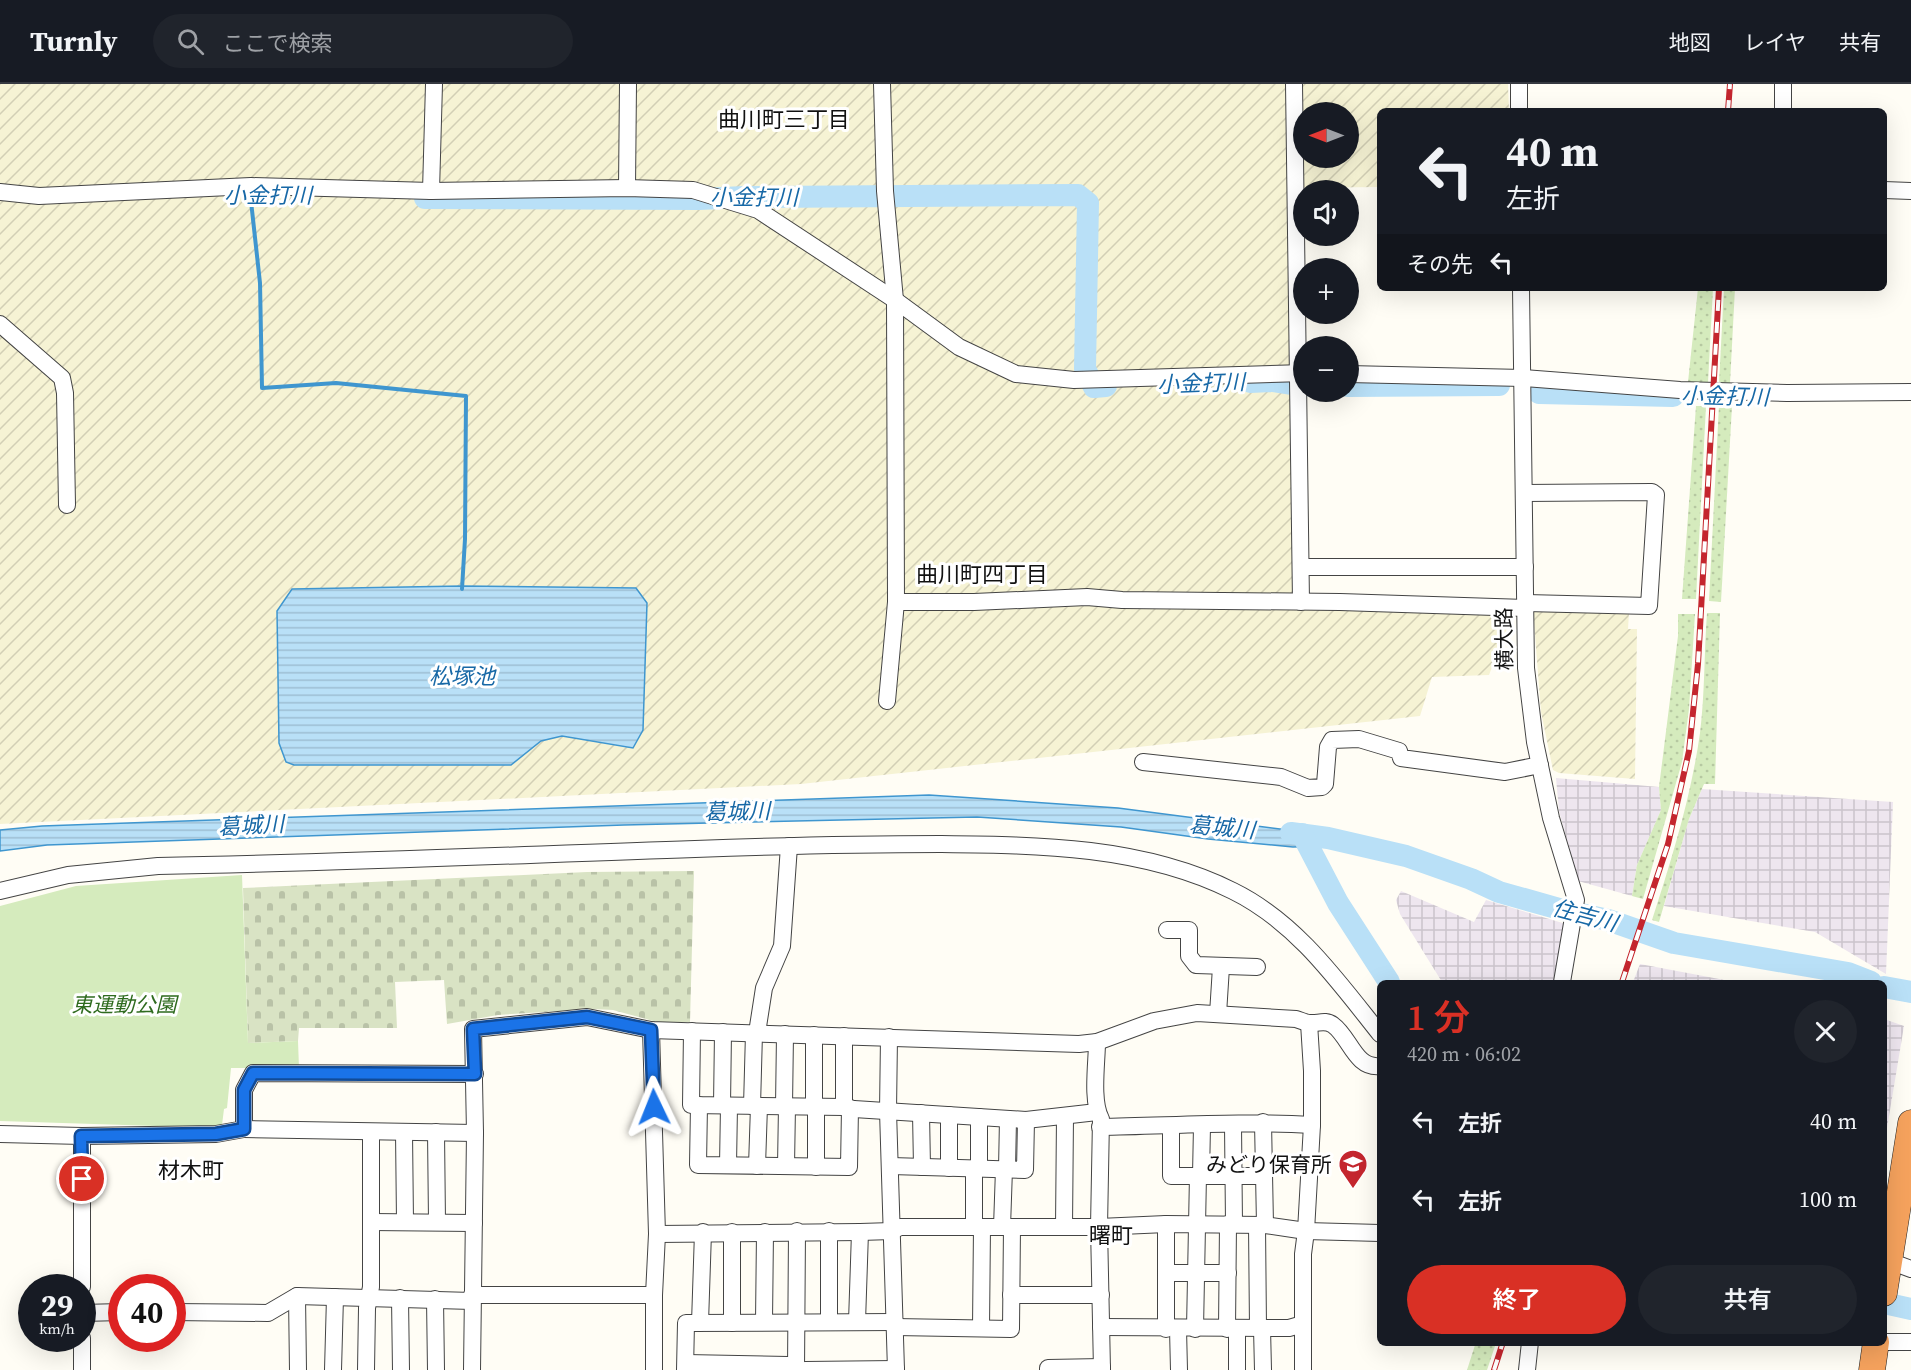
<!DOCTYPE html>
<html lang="ja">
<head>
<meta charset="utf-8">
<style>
  body { margin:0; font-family:"Source Serif 4","Noto Sans JP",serif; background:#20242c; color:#f1f3f6; height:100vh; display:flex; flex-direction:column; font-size:22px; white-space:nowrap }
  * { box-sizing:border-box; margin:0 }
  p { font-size:20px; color:#9ea1a6 }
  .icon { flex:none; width:33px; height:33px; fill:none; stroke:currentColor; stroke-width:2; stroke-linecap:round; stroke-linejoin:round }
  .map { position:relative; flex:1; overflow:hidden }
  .details { position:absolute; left:1377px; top:896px; width:510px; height:366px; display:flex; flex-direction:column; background:#171b24; border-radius:9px; box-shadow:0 6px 24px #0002 }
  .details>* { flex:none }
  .banner { position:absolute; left:1377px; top:24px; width:510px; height:183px; border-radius:9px; box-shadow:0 6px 24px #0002; background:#171b24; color:#f1f3f6; overflow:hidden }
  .needle { width:39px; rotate:270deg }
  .fabs { position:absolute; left:1293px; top:18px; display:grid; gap:12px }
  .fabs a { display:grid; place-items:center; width:66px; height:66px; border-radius:50%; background:#171b24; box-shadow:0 6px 24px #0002; font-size:30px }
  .speed { position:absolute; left:18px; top:1190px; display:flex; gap:12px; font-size:30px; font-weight:700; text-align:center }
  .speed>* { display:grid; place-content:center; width:78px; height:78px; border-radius:50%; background:#171b24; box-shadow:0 6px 24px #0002; line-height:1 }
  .speed small { font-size:15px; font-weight:400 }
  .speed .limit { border:9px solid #d22; background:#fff; color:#111 }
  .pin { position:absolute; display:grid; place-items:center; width:51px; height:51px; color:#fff; margin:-26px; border:3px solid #fff; border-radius:50%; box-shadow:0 2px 6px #0007 }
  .me { position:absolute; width:66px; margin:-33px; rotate:358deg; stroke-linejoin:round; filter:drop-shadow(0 0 4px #0008) }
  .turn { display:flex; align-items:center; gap:21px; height:126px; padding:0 30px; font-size:27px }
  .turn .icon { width:78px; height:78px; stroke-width:2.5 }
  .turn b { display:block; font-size:42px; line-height:51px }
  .then { display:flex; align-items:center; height:57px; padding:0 30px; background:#0003; gap:12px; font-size:22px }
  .round { display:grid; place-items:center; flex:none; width:63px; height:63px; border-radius:32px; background:#20242c }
  .headline { display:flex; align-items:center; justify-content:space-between; height:102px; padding:0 30px }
  h1 { font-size:36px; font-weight:600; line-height:45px; color:#d93025 }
  .primary-button { display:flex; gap:12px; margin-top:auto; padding:12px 30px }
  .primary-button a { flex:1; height:69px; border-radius:36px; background:#d93025; color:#fff; font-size:24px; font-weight:600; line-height:69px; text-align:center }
  .primary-button a+a { background:#20242c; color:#f1f3f6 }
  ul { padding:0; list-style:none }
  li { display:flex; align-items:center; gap:18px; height:78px; padding:0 30px }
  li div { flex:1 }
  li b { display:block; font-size:22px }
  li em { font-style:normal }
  header { display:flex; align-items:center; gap:36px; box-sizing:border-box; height:84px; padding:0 30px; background:#171b24; border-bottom:2px solid #363941 }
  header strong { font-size:28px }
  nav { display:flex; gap:33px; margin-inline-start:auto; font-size:21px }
  .search { width:420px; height:54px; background:#20242c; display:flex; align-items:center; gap:15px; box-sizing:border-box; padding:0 21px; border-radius:33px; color:#9ea1a6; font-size:22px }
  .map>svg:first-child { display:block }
  .industrial { fill:url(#industrial-grid) }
  .farmland { fill:url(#farmland-furrows); fill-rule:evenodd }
  .grass { fill:url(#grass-dots) }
  .cemetery { fill:url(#cemetery-stones) }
  .park { fill:#d5ebbd }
  .water { fill:url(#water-rules); stroke:#3f96cf; stroke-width:1.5 }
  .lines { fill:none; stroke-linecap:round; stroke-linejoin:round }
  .stream { stroke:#3f96cf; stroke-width:4 }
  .river { stroke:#b9e0f7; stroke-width:22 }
  .minor-casing { stroke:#444; stroke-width:18 }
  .highway-casing { stroke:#222; stroke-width:27 }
  .minor { stroke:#fff; stroke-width:16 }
  .highway { stroke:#f5a25d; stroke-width:26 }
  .rail-casing { stroke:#c4262e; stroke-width:6 }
  .rail { stroke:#fff; stroke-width:4; stroke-dasharray:11; stroke-linecap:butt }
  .route-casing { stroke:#114b97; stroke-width:15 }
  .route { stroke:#1a73e8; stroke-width:10 }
  .labels { text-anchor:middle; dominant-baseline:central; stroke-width:6; stroke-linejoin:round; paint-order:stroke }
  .street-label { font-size:21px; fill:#111; stroke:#fff }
  .park-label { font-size:21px; font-style:italic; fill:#2f6b1f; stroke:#fff }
  .poi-label { font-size:21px; fill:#111; stroke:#fff; text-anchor:end }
  .neighbourhood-label { font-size:22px; fill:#111; stroke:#fff }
  .water-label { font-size:22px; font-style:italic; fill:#1768a6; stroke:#fff }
</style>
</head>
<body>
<header>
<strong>Turnly</strong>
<div class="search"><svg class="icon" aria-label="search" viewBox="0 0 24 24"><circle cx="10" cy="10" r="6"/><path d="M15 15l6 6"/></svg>ここで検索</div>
<nav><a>地図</a><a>レイヤ</a><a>共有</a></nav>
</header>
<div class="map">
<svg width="1911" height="1286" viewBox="0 0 1911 1286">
  <defs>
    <pattern id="industrial-grid" width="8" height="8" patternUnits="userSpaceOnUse" patternTransform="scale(1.5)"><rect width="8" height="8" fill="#eee6ef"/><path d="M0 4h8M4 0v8" fill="none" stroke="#cbc4cc"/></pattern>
    <pattern id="farmland-furrows" width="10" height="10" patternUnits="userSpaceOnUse" patternTransform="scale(1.5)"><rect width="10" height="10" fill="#f6f3d4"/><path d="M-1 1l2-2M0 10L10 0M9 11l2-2" fill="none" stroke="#d2cfb5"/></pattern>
    <pattern id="grass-dots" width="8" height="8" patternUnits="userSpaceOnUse" patternTransform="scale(1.5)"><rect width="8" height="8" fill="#d5ebbd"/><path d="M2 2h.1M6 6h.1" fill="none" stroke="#b6c8a1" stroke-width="1.8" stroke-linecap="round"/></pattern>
    <pattern id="cemetery-stones" width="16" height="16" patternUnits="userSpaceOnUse" patternTransform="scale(1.5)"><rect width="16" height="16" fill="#d9e3c4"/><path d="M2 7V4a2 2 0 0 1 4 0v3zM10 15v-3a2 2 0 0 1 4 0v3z" fill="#b9c2a7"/></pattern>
    <pattern id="water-rules" width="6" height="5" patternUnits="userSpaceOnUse" patternTransform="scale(1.5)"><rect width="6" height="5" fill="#b9e0f7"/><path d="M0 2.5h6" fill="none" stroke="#9ebfd3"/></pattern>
  </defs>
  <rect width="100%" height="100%" fill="#fffdf5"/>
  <g class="industrial">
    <path d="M1556 694 1659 703 1661 726 1637 781 1632 812 1578 797 1559 727Z"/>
    <path d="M1702 705 1893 718 1886 890 1815 848 1664 822 1689 735Z"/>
    <path d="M1401 807 1474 838 1486 816 1566 840 1556 898H1442L1400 830 1396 816Z"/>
    <path d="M1640 880 1735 898H1633Z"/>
    <path d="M1884 935 1904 942 1884 1062Z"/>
  </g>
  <g class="farmland">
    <path d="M0 0H1508L1509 27H1380V103L1290 104 1295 523 1513 528 1489 591 1432 593 1420 632 801 700 0 740ZM1304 28H1348V74H1304Z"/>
    <path d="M1533 525 1629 529 1628 545H1637L1635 695 1559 689 1553 686 1541 628Z"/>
  </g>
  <g class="grass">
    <path d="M1698 204H1713L1708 299 1688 298Z"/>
    <path d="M1724 204H1735L1730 299H1719Z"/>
    <path d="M1719 321 1732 322 1721 518 1709 517Z"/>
    <path d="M1696 322H1706L1696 515H1682Z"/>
    <path d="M1707 529H1720L1715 700H1704L1689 735 1659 838 1652 836C1672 774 1691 713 1700 649 1705 609 1704 569 1707 529Z"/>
    <path d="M1678 530H1695L1689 625 1682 678 1643 815 1632 812 1637 781 1661 726 1659 703 1678 552Z"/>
    <path d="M1476 1258 1496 1259 1487 1286H1467Z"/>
  </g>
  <path class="cemetery" d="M694 787 690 938H657L613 926 593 925 498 931 447 940 444 896 395 898 397 944H299L298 957 248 959 243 804 587 788Z"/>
  <path class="park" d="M242 791 248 959 298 957 299 984H231L227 1024 224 1025 222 1041 219 1044 0 1037V822L76 802Z"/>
  <g class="water">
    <path d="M462 502 636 504 647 519 643 646 633 664 562 652 541 657 511 681H294L286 678 279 659 277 527 292 505Z"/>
    <path d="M929 711 1118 724 1319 750 1318 762 1293 763 1208 755 1121 743 977 733 624 741 47 761 0 767V746L42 742Z"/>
  </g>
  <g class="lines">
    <path class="stream" d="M250 108 260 199 262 304 336 299 466 312 465 455 462 505"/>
    <g class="river">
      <path d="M425 114 699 115 745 113 1078 111 1088 119 1085 285 1094 303 1106 302"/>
      <path d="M1250 298 1272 297 1304 302"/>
      <path d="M1348 302 1499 301"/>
      <path d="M1539 309 1673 312"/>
      <path d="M1291 749 1328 754 1406 772 1471 795 1499 808 1563 826 1608 836 1674 859 1848 889 1871 898"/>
      <path d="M1302 750 1338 819 1389 898"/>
      <path d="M1884 903 1911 908"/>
      <path d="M1884 1219 1911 1225"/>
    </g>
    <g class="minor-casing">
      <g id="minor">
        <path d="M882 0 885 107 895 216 896 518 887 617"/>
        <path d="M1294 0 1301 518"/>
        <path d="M1519 0V27"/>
        <path d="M1783 27V0"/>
        <path d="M627 104 628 0"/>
        <path d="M1884 106 1911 107"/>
        <path d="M431 107 434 0"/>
        <path d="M0 108 39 112 251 102 431 107 627 104 693 106 758 126 895 216 959 263 1016 290 1074 296 1304 289"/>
        <path d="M1521 204 1526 584 1535 658 1551 734 1576 816 1562 898"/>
        <path d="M0 240 62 294 65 309 67 421"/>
        <path d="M1348 290 1523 294 1680 306 1787 309 1911 308"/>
        <path d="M1524 409 1652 408 1656 411 1649 522 1526 519"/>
        <path d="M1301 483H1525"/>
        <path d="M896 518H974L1087 513 1122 516 1340 518 1526 524"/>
        <path d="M1143 678 1281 693 1308 704 1322 703 1325 700 1328 663 1332 656 1359 655 1399 667 1401 674 1505 688 1540 681"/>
        <path d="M0 807 68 791 158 782C337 779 516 771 695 765 777 762 859 760 941 760 1039 761 1143 762 1233 807 1296 838 1337 896 1380 950"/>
        <path d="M1167 846H1189V872L1196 881 1257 883"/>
        <path d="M1218 930 1221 883"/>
        <path d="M651 946 657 1150 654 1211V1286"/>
        <path d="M692 947 691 1021 844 1023 854 1025 1026 1036 1097 1028"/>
        <path d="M757 949 764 904 782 862 789 762"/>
        <path d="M844 952V1023"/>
        <path d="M889 953 888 1027 896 1286"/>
        <path d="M1097 958C1097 978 1091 1017 1101 1035L1099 1143 1102 1286"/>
        <path d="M699 1021 698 1081 849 1083 850 1024"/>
        <path d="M722 1021 723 948"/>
        <path d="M752 1022 754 949"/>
        <path d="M784 1022 785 950"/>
        <path d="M814 1022V951"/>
        <path d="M921 1029 922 1083"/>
        <path d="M949 1031V1084"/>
        <path d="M1263 1038 1265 1141"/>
        <path d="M1233 1041 1234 1140"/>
        <path d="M1171 1042V1092H1264"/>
        <path d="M1100 1043C1170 1042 1242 1037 1312 1041"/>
        <path d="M244 1045 475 1049"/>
        <path d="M404 1048 405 1138"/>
        <path d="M436 1048 437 1138"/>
        <path d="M0 1050 82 1052V1203"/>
        <path d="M82 1052 216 1050 244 1045V1006L253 989 475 990"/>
        <path d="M728 1081 729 1022"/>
        <path d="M757 1082 759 1022"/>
        <path d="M786 1082 787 1022"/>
        <path d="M891 1082 1025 1086 1026 1036"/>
        <path d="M816 1083V1022"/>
        <path d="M979 1084V1033"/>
        <path d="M1007 1085 1008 1035"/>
        <path d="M1201 1091 1202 1042"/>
        <path d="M371 1138 474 1139"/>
        <path d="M1166 1140V1245"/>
        <path d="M1257 1141 1258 1244"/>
        <path d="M974 1143V1084"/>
        <path d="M1002 1143 1004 1085"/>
        <path d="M1064 1143 1065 1032"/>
        <path d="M657 1150 860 1148 892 1147 900 1143H1099L1166 1140 1265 1141 1306 1147 1380 1149"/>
        <path d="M1884 1175 1911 1185"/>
        <path d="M1166 1189H1228"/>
        <path d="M472 1211H654"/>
        <path d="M1011 1211H1101"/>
        <path d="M297 1212 298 1286"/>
        <path d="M400 1214 401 1286"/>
        <path d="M435 1215 436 1286"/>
        <path d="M172 1228 268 1229 297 1212 472 1217"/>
        <path d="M82 1229 122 1228"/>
        <path d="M764 1238 765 1148"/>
        <path d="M829 1238V1147"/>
        <path d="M857 1238 860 1148"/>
        <path d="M700 1239 703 1148"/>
        <path d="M732 1239V1148"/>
        <path d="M895 1243 1011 1245 1012 1143"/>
        <path d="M1101 1243 1289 1244 1303 1240"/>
        <path d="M981 1244 982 1143"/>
        <path d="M1237 1244V1286"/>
        <path d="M1262 1244 1263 1286"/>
        <path d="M1178 1245 1179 1286"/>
        <path d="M1195 1245 1198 1091"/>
        <path d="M1227 1245 1228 1140"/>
        <path d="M1884 1258H1911"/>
        <path d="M686 1279 788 1281 795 1286"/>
        <path d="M82 1286V1254"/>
        <path d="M333 1286 335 1213"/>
        <path d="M366 1286 367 1224 371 1203V1048"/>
        <path d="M472 1286 475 1049 473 945 587 933 651 946 1079 960 1097 958 1154 937 1197 929 1296 935C1300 936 1305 939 1310 939 1318 940 1325 935 1333 941 1350 953 1355 985 1380 982"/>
        <path d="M685 1286 686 1239 895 1238"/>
        <path d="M796 1286 797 1147"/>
        <path d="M805 1286 896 1285"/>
        <path d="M1048 1286V1284L1102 1283"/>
        <path d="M1303 1286V1170L1306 1147 1312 1041V987L1309 939"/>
        <path d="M1527 1286 1530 1258"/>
      </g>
    </g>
    <g class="highway-casing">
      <g id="highway">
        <path d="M1884 1209 1911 1039"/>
        <path d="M1872 1286 1876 1258"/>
      </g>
    </g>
    <use href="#minor" class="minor"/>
    <use href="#highway" class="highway"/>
    <g class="rail-casing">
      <g id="rail">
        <path d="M1728 27 1730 0"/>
        <path d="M1622 898 1668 760 1689 667 1698 580 1719 204"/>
        <path d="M1494 1286 1503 1258"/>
      </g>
    </g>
    <use href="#rail" class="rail"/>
  </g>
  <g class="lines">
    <g class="route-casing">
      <path id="route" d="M82 1095 81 1052 216 1050 244 1045V1006L253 989 475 990 473 945 587 933 651 946 654 1023"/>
    </g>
    <use href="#route" class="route"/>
  </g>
  <defs>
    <g id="school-pin" transform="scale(1.5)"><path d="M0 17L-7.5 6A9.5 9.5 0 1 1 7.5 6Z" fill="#c4262e" stroke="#fff"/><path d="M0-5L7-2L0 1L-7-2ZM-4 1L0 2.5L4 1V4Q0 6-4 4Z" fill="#fff"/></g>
  </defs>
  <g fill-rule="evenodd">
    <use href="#school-pin" x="1353" y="1080"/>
  </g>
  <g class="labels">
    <g class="street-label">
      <text transform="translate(1504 555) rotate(-91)">横大路</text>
    </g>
    <g class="park-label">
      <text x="124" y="920">東運動公園</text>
    </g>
    <g class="poi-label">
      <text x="1332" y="1080">みどり保育所</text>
    </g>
    <g class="neighbourhood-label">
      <text x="784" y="35">曲川町三丁目</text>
      <text x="982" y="490">曲川町四丁目</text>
      <text x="191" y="1086">材木町</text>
      <text x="1111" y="1151">曙町</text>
    </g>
    <g class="water-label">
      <text x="268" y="111">小金打川</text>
      <text x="754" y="113">小金打川</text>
      <text transform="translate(1201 299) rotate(-2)">小金打川</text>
      <text transform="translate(1725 312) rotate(1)">小金打川</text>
      <text x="462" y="592">松塚池</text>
      <text transform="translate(737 727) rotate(-1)">葛城川</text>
      <text transform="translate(251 741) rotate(-3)">葛城川</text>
      <text transform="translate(1222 743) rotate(5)">葛城川</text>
      <text transform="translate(1585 831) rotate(15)">住吉川</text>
    </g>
  </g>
</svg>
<div class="fabs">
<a><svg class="needle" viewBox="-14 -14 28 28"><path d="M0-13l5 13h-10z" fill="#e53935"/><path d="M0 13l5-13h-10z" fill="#9ea1a6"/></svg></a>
<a><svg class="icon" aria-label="sound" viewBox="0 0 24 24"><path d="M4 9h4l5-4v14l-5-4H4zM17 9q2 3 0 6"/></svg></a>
<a>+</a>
<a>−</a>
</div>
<div class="speed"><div>29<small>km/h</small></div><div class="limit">40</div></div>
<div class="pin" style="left:82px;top:1095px;background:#d93025"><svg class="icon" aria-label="arrive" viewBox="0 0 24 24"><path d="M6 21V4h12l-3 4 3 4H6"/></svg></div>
<svg class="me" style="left:654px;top:1023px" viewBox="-20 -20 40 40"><path d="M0-17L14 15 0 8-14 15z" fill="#1a73e8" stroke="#fff" stroke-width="4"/></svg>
<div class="banner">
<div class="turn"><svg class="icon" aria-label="left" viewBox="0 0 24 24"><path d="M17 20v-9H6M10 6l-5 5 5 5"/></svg><div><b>40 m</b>左折</div></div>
<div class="then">その先<svg class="icon" aria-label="left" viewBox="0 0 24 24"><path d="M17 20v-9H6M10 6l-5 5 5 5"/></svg></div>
</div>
<section class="details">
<div class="headline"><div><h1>1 分</h1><p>420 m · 06:02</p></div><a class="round"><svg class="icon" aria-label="close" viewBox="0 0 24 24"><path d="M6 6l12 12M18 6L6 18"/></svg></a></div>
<ul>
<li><svg class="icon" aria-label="left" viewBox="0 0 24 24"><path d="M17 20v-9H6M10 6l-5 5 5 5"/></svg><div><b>左折</b></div><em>40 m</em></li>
<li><svg class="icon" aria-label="left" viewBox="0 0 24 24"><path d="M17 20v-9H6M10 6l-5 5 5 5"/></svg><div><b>左折</b></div><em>100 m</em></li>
</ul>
<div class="primary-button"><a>終了</a><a>共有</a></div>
</section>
</div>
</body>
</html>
